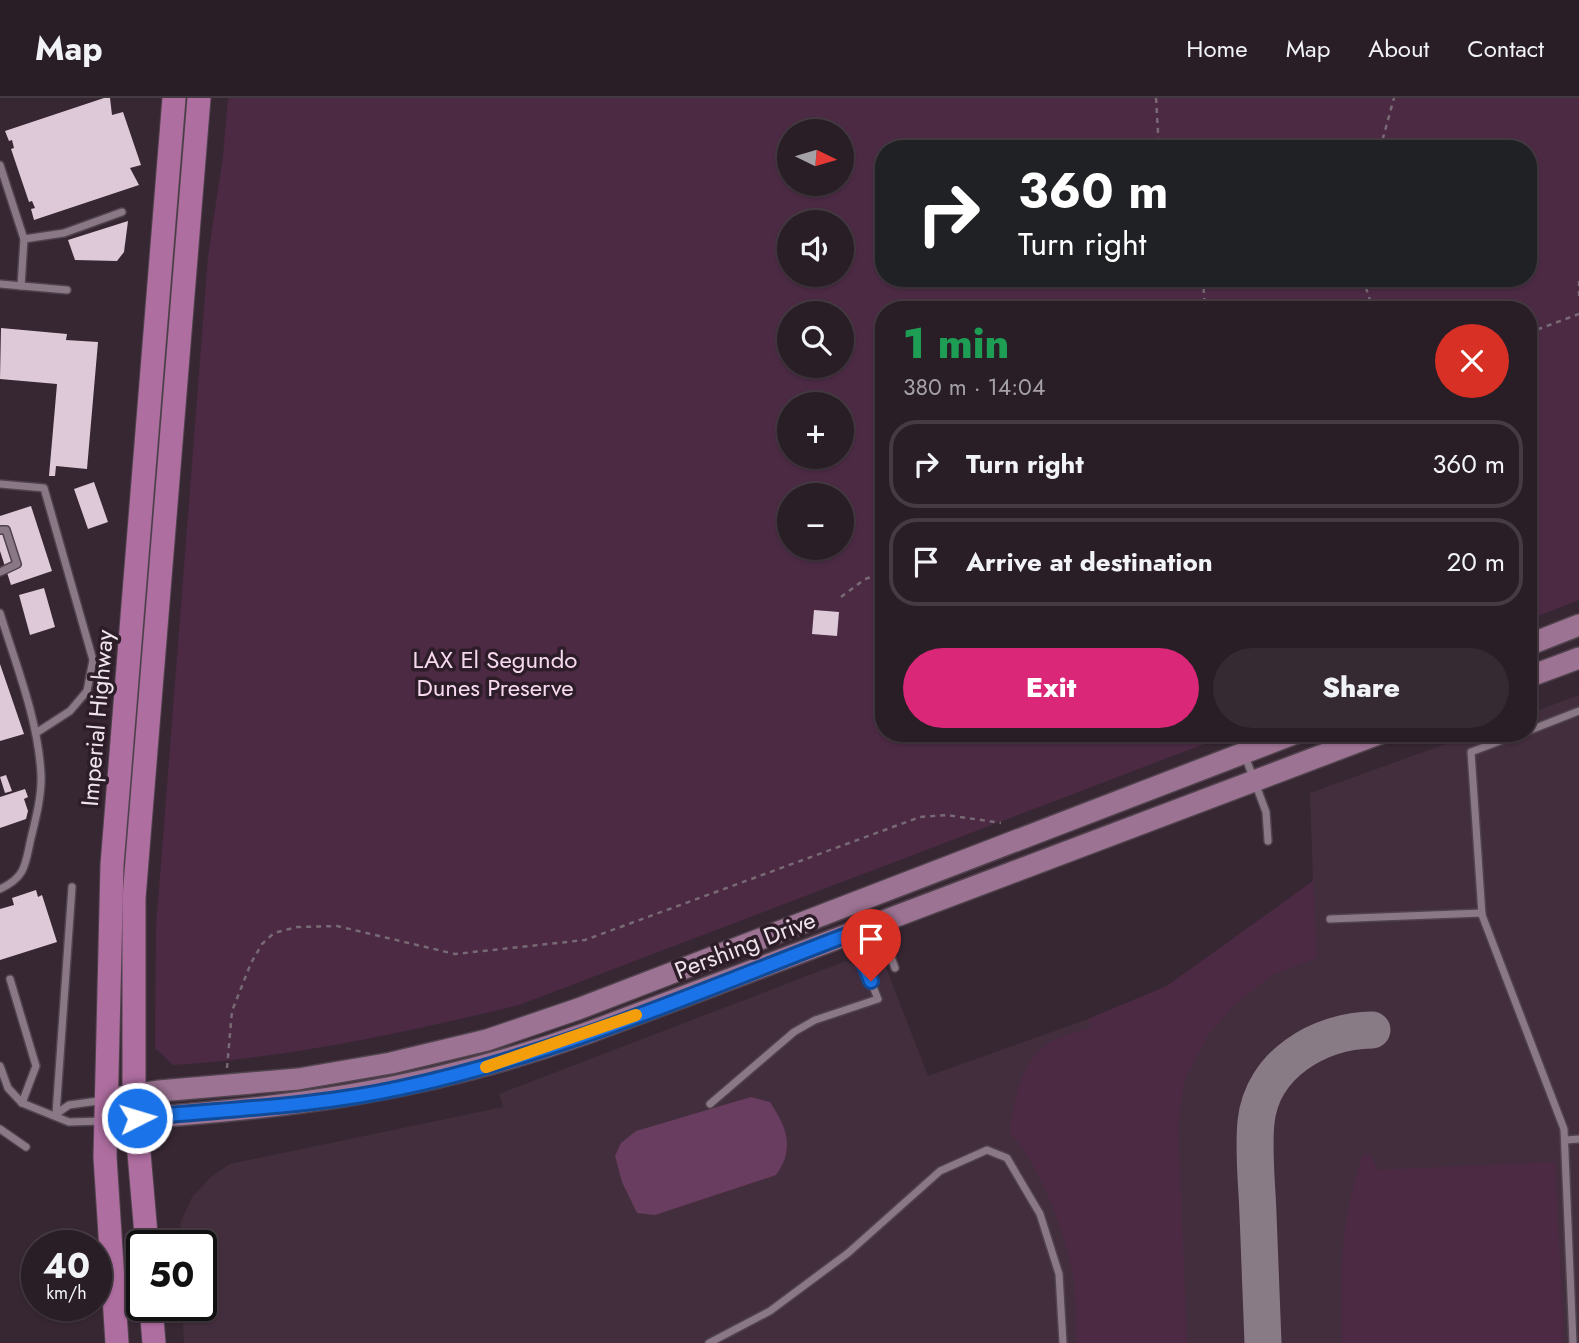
<!DOCTYPE html>
<html lang="en">
<head>
<meta charset="utf-8">
<style>
  body { margin:0; font-family:Jost,sans-serif; background:#352a32; color:#f1f3f6; height:100vh; display:flex; flex-direction:column; font-size:26px; white-space:nowrap }
  * { box-sizing:border-box; margin:0 }
  p { font-size:23px; color:#a5a2a7 }
  .icon { flex:none; width:38px; height:38px; fill:none; stroke:currentColor; stroke-width:2; stroke-linecap:round; stroke-linejoin:round }
  .map { position:relative; flex:1; overflow:hidden }
  .sheet { position:absolute; left:875px; top:203px; width:662px; height:441px; display:flex; flex-direction:column; background:#291d26; border-radius:28px; box-shadow:0 2px 5px #0004,0 0 0 2px #453b43 }
  .sheet>* { flex:none }
  .guide { position:absolute; left:875px; top:42px; width:662px; height:147px; border-radius:28px; box-shadow:0 2px 5px #0004,0 0 0 2px #453b43; background:#202124; color:#fff; overflow:hidden }
  .needle { width:46px; rotate:95deg }
  .tools { position:absolute; left:777px; top:21px; display:grid; gap:14px }
  .tools a { display:grid; place-items:center; width:77px; height:77px; border-radius:50%; background:#291d26; box-shadow:0 2px 5px #0004,0 0 0 2px #453b43; font-size:35px }
  .speed { position:absolute; left:21px; top:1132px; display:flex; gap:14px; font-size:35px; font-weight:700; text-align:center }
  .speed>* { display:grid; place-content:center; width:91px; height:91px; border-radius:50%; background:#291d26; box-shadow:0 2px 5px #0004,0 0 0 2px #453b43; line-height:1 }
  .speed small { font-size:18px; font-weight:400 }
  .speed .limit { border:4px solid #111; border-radius:10px; background:#fff; color:#111 }
  .pin { position:absolute; display:grid; place-items:center; width:60px; height:60px; color:#fff; margin:-72px -30px; border-radius:50% 50% 50% 0; rotate:-45deg; box-shadow:0 0 7px #0007 }
  .pin .icon { rotate:45deg }
  .me { position:absolute; width:77px; margin:-38px; rotate:85deg; stroke-linejoin:round; filter:drop-shadow(0 0 5px #0008) }
  .turn { display:flex; align-items:center; gap:24px; height:147px; padding:0 28px; font-size:32px }
  .turn .icon { width:91px; height:91px; stroke-width:2.5 }
  .turn b { display:block; font-size:49px; line-height:60px }
  .round { display:grid; place-items:center; flex:none; width:74px; height:74px; border-radius:37px; background:#352a32 }
  .summary { display:flex; align-items:center; justify-content:space-between; height:119px; padding:0 28px }
  h1 { font-size:42px; font-weight:800; line-height:52px; color:#1e9e55 }
  .primary-button { display:flex; gap:14px; margin-top:auto; padding:14px 28px }
  .primary-button a { flex:1; height:80px; border-radius:42px; background:#db2777; color:#fff; font-size:28px; font-weight:800; line-height:80px; text-align:center }
  .primary-button a+a { background:#352a32; color:#f1f3f6 }
  ul { padding:0; list-style:none }
  li { display:flex; align-items:center; gap:21px; height:88px; margin:0 14px 10px; padding:0 14px; border:4px solid #453b43; border-radius:28px }
  li div { flex:1 }
  li b { display:block; font-size:26px }
  li em { font-style:normal }
  header { display:flex; align-items:center; gap:42px; box-sizing:border-box; height:98px; padding:0 35px; background:#291d26; border-bottom:2px solid #453b43 }
  header strong { font-size:33px }
  nav { display:flex; gap:38px; margin-inline-start:auto; font-size:24px }
  .map>svg:first-child { display:block }
  .built { fill:#432e3e }
  .green { fill:#4c2a44; fill-rule:evenodd }
  .water { fill:#693d5f }
  .lines { fill:none; stroke-linecap:round; stroke-linejoin:round }
  .taxiway { stroke:#897b86; stroke-width:37 }
  .building { fill:#dec9d8 }
  .lane-casing { stroke:#50434d; stroke-width:10 }
  .secondary-casing { stroke:#50434d; stroke-width:24 }
  .primary-casing { stroke:#50434d; stroke-width:25 }
  .path { stroke:#786a74; stroke-width:2.5; stroke-dasharray:5 5; stroke-linecap:butt }
  .lane { stroke:#8b7886; stroke-width:7 }
  .secondary { stroke:#9d7393; stroke-width:21 }
  .primary { stroke:#ae6ea0; stroke-width:23 }
  .route-casing { stroke:#114b97; stroke-width:18 }
  .route { stroke:#1a73e8; stroke-width:12 }
  .slow { stroke:#f59e0b; stroke-width:12 }
  .labels { text-anchor:middle; dominant-baseline:central; stroke-width:7; stroke-linejoin:round; paint-order:stroke }
  .park-label { font-size:24px; fill:#f7d9ef; stroke:#2d1d29 }
  .street-label { font-size:24px; fill:#efe4ec; stroke:#2d1d29 }
</style>
</head>
<body>
<header>
<strong>Map</strong>
<nav><a>Home</a><a>Map</a><a>About</a><a>Contact</a></nav>
</header>
<div class="map">
<svg width="1579" height="1245" viewBox="0 0 1579 1245">
  <rect width="100%" height="100%" fill="#372733"/>
  <path class="built" d="M1579 597V1245H184L182 1208H201V1148H178L181 1124 192 1099 212 1078 230 1066 503 1009 499 996 846 863 857 868 871 863 878 849 928 978 1088 921 1167 888 1313 783 1310 695 1476 635H1528V616Z"/>
  <g class="green">
    <path d="M228 0H1579V502L1528 522V212H884V635H1233L519 907C403 935 293 959 173 967L155 950 156 830 208 159 223 58ZM789 33H842V86H789ZM884 51H1528V180H884ZM789 124H842V177H789ZM789 215H842V268H789ZM789 306H842V359H789ZM789 397H842V450H789Z"/>
    <path d="M1313 783 1317 860 1274 876 1236 905 1208 937 1184 983 1178 1028 1187 1245H1076C1075 1224 1077 1200 1073 1179 1065 1133 1041 1069 1010 1035 1013 1007 1020 967 1044 948 1056 939 1077 934 1091 929L1088 921 1167 888Z"/>
    <path d="M1371 1056 1377 1072 1555 1064 1564 1245H1342C1341 1172 1339 1127 1363 1057Z"/>
  </g>
  <path class="water" d="M751 999 770 1004C787 1030 795 1050 776 1077L655 1117 637 1115 622 1084 615 1058 621 1045 636 1033Z"/>
  <g class="lines">
    <path class="taxiway" d="M1263 1245C1261 1202 1260 1159 1258 1116 1257 1086 1253 1054 1256 1024 1262 966 1319 933 1372 932"/>
  </g>
  <g class="building">
    <path d="M104 0H110L112 17 123 14 141 67 130 70 139 87 34 122 31 111 35 110 32 103 29 104 11 51 14 50 12 42 9 43 5 33Z"/>
    <path d="M128 123 124 154 117 163 75 162 68 142Z"/>
    <path d="M1 230 67 236 66 242 98 244 87 371 56 368 55 378H49L57 286 0 281Z"/>
    <path d="M94 384 108 424 88 431 74 391Z"/>
    <path d="M31 408 52 473 11 487 0 453V418Z"/>
    <path d="M44 490 55 529 30 537 19 497Z"/>
    <path d="M814 512 839 514 837 538 812 536Z"/>
    <path d="M0 566 24 636 0 643Z"/>
    <path d="M6 677 12 693 5 695 0 679Z"/>
    <path d="M25 691 28 699 24 701 28 713 26 721 0 730V699Z"/>
    <path d="M36 792 38 799 42 797 57 844 0 862V811L14 807 12 800Z"/>
  </g>
  <g class="lines">
    <g class="lane-casing">
      <g id="lane">
        <path d="M0 67 24 141 21 188"/>
        <path d="M24 141 64 135 122 114"/>
        <path d="M0 186 67 192"/>
        <path d="M0 386 44 390 93 562 87 593 70 613 36 635"/>
        <path d="M0 432H6L17 466 0 474"/>
        <path d="M0 515C16 567 38 621 41 676 42 697 36 720 31 740 25 767 26 779 0 791"/>
        <path d="M1528 633 1579 613"/>
        <path d="M1521 635 1471 654 1482 817 1564 1031 1573 1245"/>
        <path d="M1245 658 1266 714 1268 743"/>
        <path d="M1330 821 1482 815"/>
        <path d="M879 826 895 870"/>
        <path d="M10 881 36 968 22 1005 69 1024 103 1023"/>
        <path d="M0 968 8 990 22 1005"/>
        <path d="M710 1006 794 934 815 922 878 901 852 836"/>
        <path d="M56 1016 72 789"/>
        <path d="M56 1016 69 1007 105 1002"/>
        <path d="M0 1031 26 1049"/>
        <path d="M1566 1042 1579 1041"/>
        <path d="M709 1245 770 1213 848 1155 940 1073 987 1052 1007 1060 1040 1116 1059 1176 1063 1245"/>
      </g>
    </g>
    <g class="secondary-casing">
      <g id="secondary">
        <path d="M1528 547 1579 527"/>
        <path d="M1528 579 1579 560"/>
        <path d="M107 1001 159 993 298 981 391 965 487 942 578 911 1296 635"/>
        <path d="M106 1022C279 1012 423 994 587 935L1381 635"/>
      </g>
    </g>
    <g class="primary-casing">
      <g id="primary">
        <path d="M147 1148 134 997V800L199 0"/>
        <path d="M151 1208 154 1245"/>
        <path d="M117 1245 105 1059 112 767 174 0"/>
      </g>
    </g>
    <g class="path">
      <path d="M1156 0 1159 51"/>
      <path d="M1380 51 1394 0"/>
      <path d="M1203 180 1205 212"/>
      <path d="M1363 180 1373 212"/>
      <path d="M1579 183V199"/>
      <path d="M1528 235 1579 216"/>
      <path d="M841 499 865 481 884 475"/>
      <path d="M227 970 232 913 251 865 262 846 274 835 297 829 337 828 455 856 585 842 920 719 947 717 1001 725"/>
    </g>
    <use href="#lane" class="lane"/>
    <use href="#secondary" class="secondary"/>
    <use href="#primary" class="primary"/>
  </g>
  <g class="lines">
    <g class="route-casing">
      <path id="route" d="M137 1020C225 1011 313 1009 400 990 556 957 704 891 852 835L871 883"/>
    </g>
    <use href="#route" class="route"/>
    <path class="slow" d="M486 969 636 917"/>
  </g>
  <g class="labels">
    <g class="park-label">
      <text x="495" y="561">LAX El Segundo<tspan x="495" dy="28">Dunes Preserve</tspan></text>
    </g>
    <g class="street-label">
      <text transform="translate(97 620) rotate(-85)">Imperial Highway</text>
      <text transform="translate(745 847) rotate(-21)">Pershing Drive</text>
    </g>
  </g>
</svg>
<div class="tools">
<a><svg class="needle" viewBox="-14 -14 28 28"><path d="M0-13l5 13h-10z" fill="#e53935"/><path d="M0 13l5-13h-10z" fill="#a5a2a7"/></svg></a>
<a><svg class="icon" aria-label="sound" viewBox="0 0 24 24"><path d="M4 9h4l5-4v14l-5-4H4zM17 9q2 3 0 6"/></svg></a>
<a><svg class="icon" aria-label="search" viewBox="0 0 24 24"><circle cx="10" cy="10" r="6"/><path d="M15 15l6 6"/></svg></a>
<a>+</a>
<a>−</a>
</div>
<div class="speed"><div>40<small>km/h</small></div><div class="limit">50</div></div>
<div class="pin" style="left:871px;top:883px;background:#d93025"><svg class="icon" aria-label="arrive" viewBox="0 0 24 24"><path d="M6 21V4h12l-3 4 3 4H6"/></svg></div>
<svg class="me" style="left:137px;top:1020px" viewBox="-20 -20 40 40"><circle r="17" fill="#1a73e8" stroke="#fff" stroke-width="3"/><path d="M0-11L8 9 0 5-8 9z" fill="#fff"/></svg>
<div class="guide">
<div class="turn"><svg class="icon" aria-label="right" viewBox="0 0 24 24"><path d="M7 20v-9h11M14 6l5 5-5 5"/></svg><div><b>360 m</b>Turn right</div></div>
</div>
<section class="sheet">
<div class="summary"><div><h1>1 min</h1><p>380 m · 14:04</p></div><a class="round" style="background:#d93025;color:#fff"><svg class="icon" aria-label="close" viewBox="0 0 24 24"><path d="M6 6l12 12M18 6L6 18"/></svg></a></div>
<ul>
<li><svg class="icon" aria-label="right" viewBox="0 0 24 24"><path d="M7 20v-9h11M14 6l5 5-5 5"/></svg><div><b>Turn right</b></div><em>360 m</em></li>
<li><svg class="icon" aria-label="arrive" viewBox="0 0 24 24"><path d="M6 21V4h12l-3 4 3 4H6"/></svg><div><b>Arrive at destination</b></div><em>20 m</em></li>
</ul>
<div class="primary-button"><a>Exit</a><a>Share</a></div>
</section>
</div>
</body>
</html>
